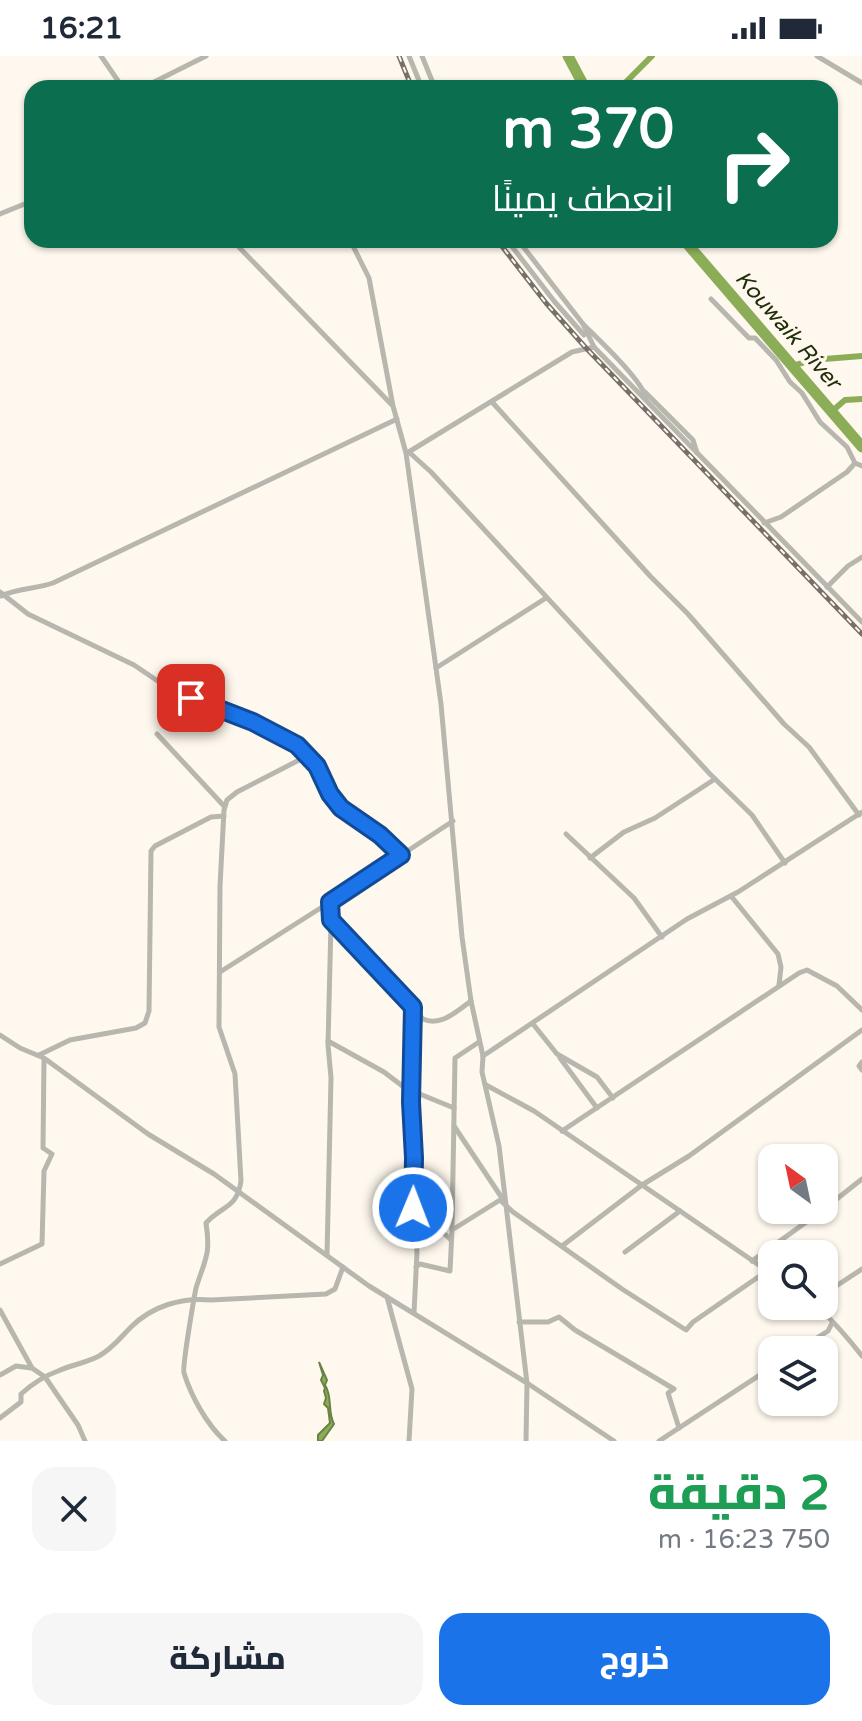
<!DOCTYPE html>
<html lang="ar">
<head>
<meta charset="utf-8">
<style>
  body { margin:0; font-family:"Varela Round",Cairo,sans-serif; background:#f6f6f7; color:#1f2937; direction:rtl; height:100vh; display:flex; flex-direction:column; font-size:30px; white-space:nowrap }
  * { box-sizing:border-box; margin:0 }
  p { font-size:26px; color:#747a83 }
  .icon { flex:none; width:44px; height:44px; fill:none; stroke:currentColor; stroke-width:2; stroke-linecap:round; stroke-linejoin:round }
  .map { position:relative; height:1385px; overflow:hidden; direction:ltr }
  .sheet { display:flex; flex-direction:column; background:#fff; flex:1 }
  .sheet>* { flex:none }
  .guide { position:absolute; left:24px; top:24px; width:814px; height:168px; border-radius:24px; box-shadow:0 2px 6px #0004; direction:rtl; background:#0b6e4f; color:#fff; overflow:hidden }
  .needle { width:52px; rotate:327deg }
  .fabs { position:absolute; left:758px; top:1088px; display:grid; gap:16px }
  .fabs a { display:grid; place-items:center; width:80px; height:80px; border-radius:16px; background:#fff; box-shadow:0 2px 6px #0004; font-size:40px }
  .pin { position:absolute; display:grid; place-items:center; width:68px; height:68px; color:#fff; margin:-34px; border-radius:16px; box-shadow:0 4px 12px #0006 }
  .me { position:absolute; width:88px; margin:-44px; rotate:1deg; stroke-linejoin:round; filter:drop-shadow(0 0 6px #0008) }
  .turn { display:flex; align-items:center; gap:28px; height:168px; padding:0 32px; font-size:36px }
  .turn .icon { width:104px; height:104px; stroke-width:2.5 }
  .turn b { display:block; font-size:56px; line-height:68px }
  .round { display:grid; place-items:center; flex:none; width:84px; height:84px; border-radius:24px; background:#f6f6f7 }
  .summary { display:flex; align-items:center; justify-content:space-between; height:136px; padding:0 32px }
  h1 { font-size:48px; font-weight:800; line-height:60px; color:#1e9e55 }
  .button { display:flex; gap:16px; margin-top:auto; padding:16px 32px }
  .button a { flex:1; height:92px; border-radius:24px; background:#1a73e8; color:#fff; font-size:32px; font-weight:800; line-height:92px; text-align:center }
  .button a+a { background:#f6f6f7; color:#1f2937 }
  .status { display:flex; justify-content:space-between; align-items:center; height:56px; padding:0 40px; background:#fff; direction:ltr }
  .status svg { height:22px; fill:currentColor }
  .map>svg:first-child { display:block }
  .water { fill:#8cad58; stroke:#6c8245; stroke-width:2 }
  .lines { fill:none; stroke-linecap:round; stroke-linejoin:round }
  .canal { stroke:#8cad58; stroke-width:6 }
  .river { stroke:#8cad58; stroke-width:11 }
  .street { stroke:#b7b7af; stroke-width:5 }
  .rail-casing { stroke:#767069; stroke-width:5 }
  .rail { stroke:#fff8ee; stroke-width:2; stroke-dasharray:6; stroke-linecap:butt }
  .route-casing { stroke:#114b97; stroke-width:20 }
  .route { stroke:#1a73e8; stroke-width:14 }
  .labels { text-anchor:middle; dominant-baseline:central; stroke-width:8; stroke-linejoin:round; paint-order:stroke }
  .water-label { font-size:22px; font-style:italic; fill:#212e0a; stroke:#fff8ee }
</style>
</head>
<body>
<div class="status"><b>16:21</b><svg viewBox="0 0 49 12"><path d="M0 12V9h3v3zM5 12V6h3v6zM10 12V3h3v9zM15 12V0h3v12zM26 1h20v11H26zM47 4h2v5h-2z"/></svg></div>
<div class="map">
<svg width="862" height="1385" viewBox="0 0 862 1385">
  <rect width="100%" height="100%" fill="#fff8ee"/>
  <path class="water" d="M319 1306 327 1324 325 1329C333 1341 327 1355 334 1368L322 1385H318V1379L330 1367 328 1352 324 1348 326 1342 324 1335 325 1332 321 1324 323 1319Z"/>
  <g class="lines">
    <g class="canal">
      <path d="M620 32 652 0"/>
      <path d="M792 310 812 304 862 300"/>
      <path d="M831 356 845 344 862 343"/>
    </g>
    <g class="river">
      <path d="M568 0 585 32"/>
      <path d="M684 184 862 391"/>
    </g>
    <g class="street">
      <path d="M101 0 123 32"/>
      <path d="M409 0 422 32"/>
      <path d="M422 0 435 32"/>
      <path d="M817 0 862 27"/>
      <path d="M142 32 206 0"/>
      <path d="M0 158 32 145"/>
      <path d="M232 184 392 349"/>
      <path d="M350 184 369 222 393 350 406 397 441 648 462 881 471 945 483 1000 482 1016 499 1090 527 1327 526 1385"/>
      <path d="M507 184 554 245 584 279"/>
      <path d="M711 243 749 282H755L776 304 790 326 802 337 820 366 847 391 855 407 862 410"/>
      <path d="M583 268C598 283 642 324 646 342"/>
      <path d="M594 291 862 566"/>
      <path d="M645 336 693 384 697 397"/>
      <path d="M492 346 651 521 688 558 784 668 809 691 859 759"/>
      <path d="M407 397 572 296 594 291 583 268 518 184"/>
      <path d="M410 397 431 416 710 718 752 759 785 807"/>
      <path d="M764 467 781 461 847 416 855 407"/>
      <path d="M827 531 848 510 862 501"/>
      <path d="M0 536 28 558 134 609 174 636 253 666 297 689 317 710 330 738 341 752 380 779 401 799"/>
      <path d="M1 540C17 532 36 533 53 527L397 363"/>
      <path d="M436 612 546 542"/>
      <path d="M157 678 224 750"/>
      <path d="M453 765 330 846 331 864 423 963C441 971 457 955 471 945"/>
      <path d="M566 778 634 842 662 881"/>
      <path d="M590 802 624 776 655 762 715 723"/>
      <path d="M731 840 778 898 781 911 779 929"/>
      <path d="M220 916 330 846"/>
      <path d="M413 951 411 1046 414 1102 413 1152 417 1196 414 1257"/>
      <path d="M533 968 557 998 597 1021 613 1042"/>
      <path d="M0 979 20 992 44 1002 148 1078 214 1118 369 1230 527 1327 614 1385"/>
      <path d="M328 985 384 1016 405 1032 454 1052"/>
      <path d="M39 999 70 984 136 972 145 967 149 955 151 795 155 790 211 761 224 760"/>
      <path d="M483 1000 687 863 738 836 862 756"/>
      <path d="M560 1002 597 1052"/>
      <path d="M862 1006 859 1010 862 1014"/>
      <path d="M486 1029 534 1055 772 1218"/>
      <path d="M454 1070 504 1145"/>
      <path d="M562 1075 799 917 807 914 837 930 862 954"/>
      <path d="M824 1153 862 1123"/>
      <path d="M413 1158 429 1163 451 1184"/>
      <path d="M452 1173 455 1002 479 986"/>
      <path d="M562 1190 642 1129 689 1100 862 974"/>
      <path d="M625 1196 680 1155"/>
      <path d="M327 1199 331 1022 328 989 331 866"/>
      <path d="M752 1205 823 1154"/>
      <path d="M0 1208 42 1188 44 1115 52 1098 43 1092 44 1003"/>
      <path d="M416 1211 420 1208 450 1215 452 1174 500 1144 513 1156 622 1233 686 1274 693 1266 767 1215"/>
      <path d="M824 1238 862 1213"/>
      <path d="M387 1241 412 1333 409 1385"/>
      <path d="M817 1250C833 1265 848 1282 862 1300"/>
      <path d="M0 1254 32 1312 45 1321 78 1369 85 1385"/>
      <path d="M519 1266H548L559 1261 575 1274 674 1333 668 1337 679 1372"/>
      <path d="M798 1294 828 1275 832 1267"/>
      <path d="M0 1319 16 1310 31 1312"/>
      <path d="M0 1362 21 1346V1338C31 1329 44 1320 58 1315 71 1309 86 1307 99 1300 113 1292 120 1282 131 1271 152 1250 182 1241 211 1244L326 1238 335 1233 343 1211"/>
      <path d="M225 1385C207 1369 191 1340 184 1317 182 1311 194 1242 196 1232 205 1203 211 1199 206 1167 222 1149 237 1153 241 1125L235 1018 219 971 220 830 224 754 227 744 237 736 307 700"/>
      <path d="M659 1385 772 1311"/>
    </g>
    <g class="rail-casing">
      <g id="rail">
        <path d="M399 0 412 32"/>
        <path d="M497 184 546 247 586 292 862 578"/>
      </g>
    </g>
    <use href="#rail" class="rail"/>
  </g>
  <g class="lines">
    <g class="route-casing">
      <path id="route" d="M191 642 253 666 297 689 317 710 330 738 341 752 380 779 401 799 330 846 331 864 413 951 411 1046 414 1102 413 1152"/>
    </g>
    <use href="#route" class="route"/>
  </g>
  <g class="labels">
    <g class="water-label">
      <text transform="translate(788 274) rotate(49)">Kouwaik River</text>
    </g>
  </g>
</svg>
<div class="fabs">
<a><svg class="needle" viewBox="-14 -14 28 28"><path d="M0-13l5 13h-10z" fill="#e53935"/><path d="M0 13l5-13h-10z" fill="#747a83"/></svg></a>
<a><svg class="icon" aria-label="search" viewBox="0 0 24 24"><circle cx="10" cy="10" r="6"/><path d="M15 15l6 6"/></svg></a>
<a><svg class="icon" aria-label="layers" viewBox="0 0 24 24"><path d="M12 4l9 5-9 5-9-5zM3 14l9 5 9-5"/></svg></a>
</div>
<div class="pin" style="left:191px;top:642px;background:#d93025"><svg class="icon" aria-label="arrive" viewBox="0 0 24 24"><path d="M6 21V4h12l-3 4 3 4H6"/></svg></div>
<svg class="me" style="left:413px;top:1152px" viewBox="-20 -20 40 40"><circle r="17" fill="#1a73e8" stroke="#fff" stroke-width="3"/><path d="M0-11L8 9 0 5-8 9z" fill="#fff"/></svg>
<div class="guide">
<div class="turn"><svg class="icon" aria-label="right" viewBox="0 0 24 24"><path d="M7 20v-9h11M14 6l5 5-5 5"/></svg><div><b>370 m</b>انعطف يمينًا</div></div>
</div>
</div>
<section class="sheet">
<div class="summary"><div><h1>2 دقيقة</h1><p>750 m · 16:23</p></div><a class="round"><svg class="icon" aria-label="close" viewBox="0 0 24 24"><path d="M6 6l12 12M18 6L6 18"/></svg></a></div>
<div class="button"><a>خروج</a><a>مشاركة</a></div>
</section>
</body>
</html>
